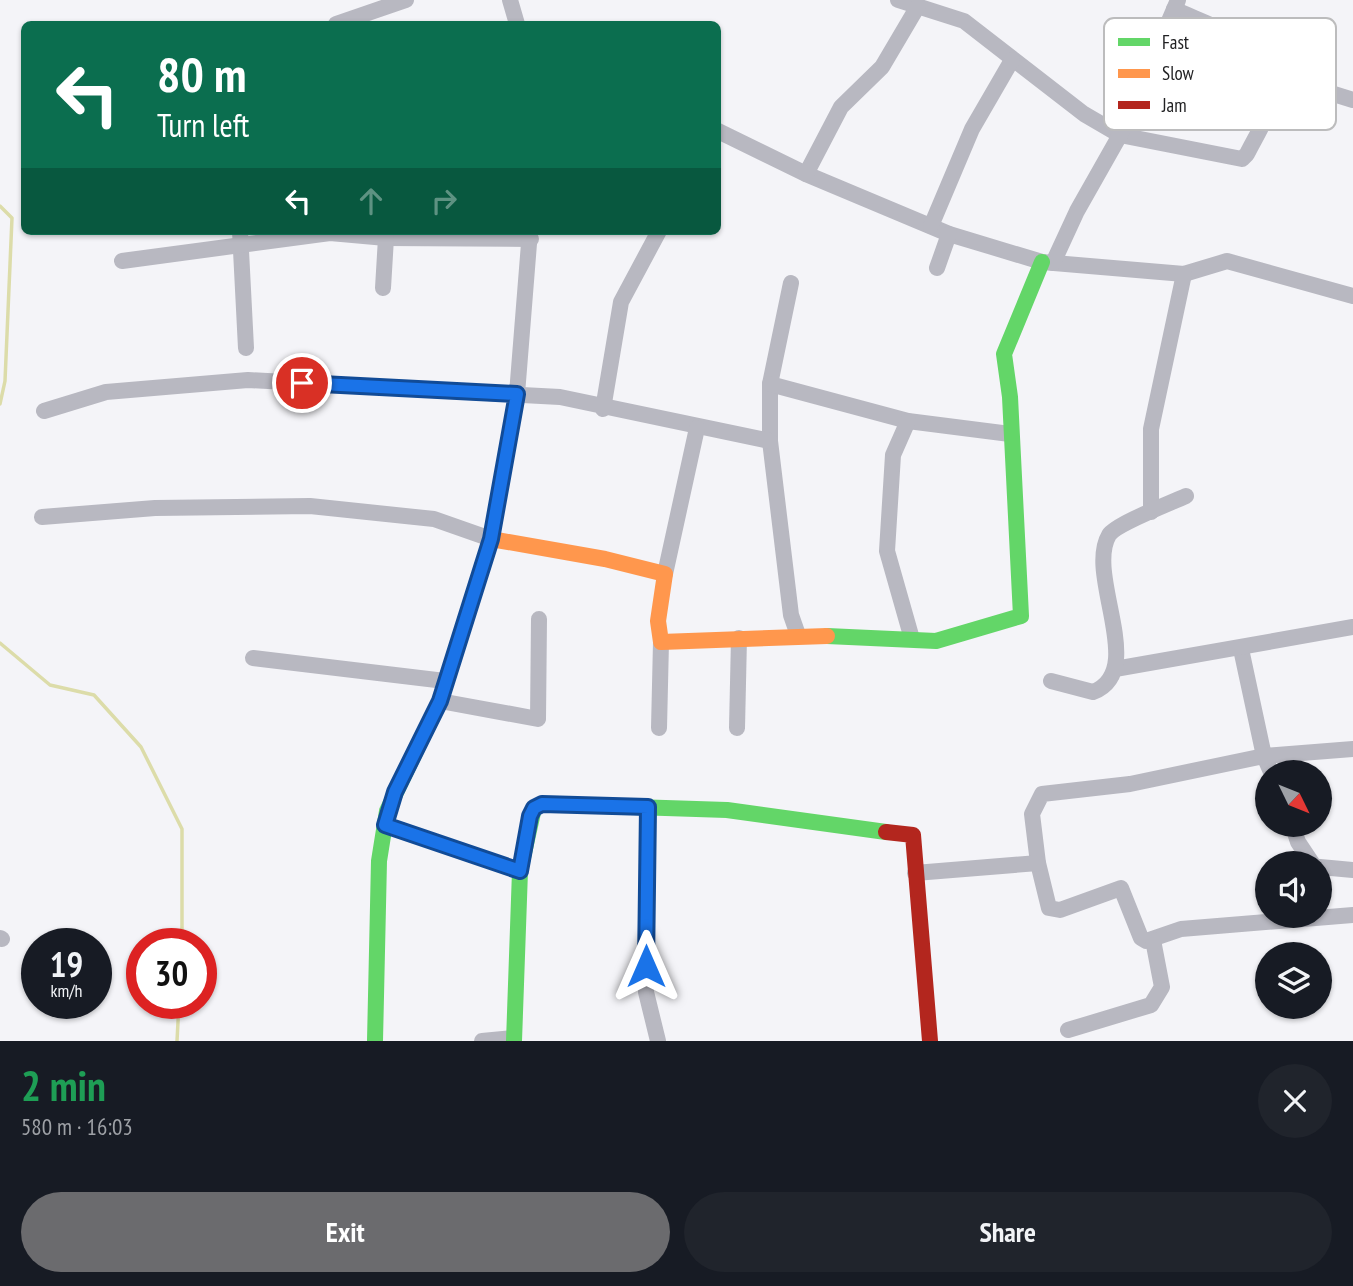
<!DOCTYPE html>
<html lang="en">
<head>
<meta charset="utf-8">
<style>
  body { margin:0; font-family:"PT Sans Narrow",sans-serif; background:#20242c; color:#f1f3f6; height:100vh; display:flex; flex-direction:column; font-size:26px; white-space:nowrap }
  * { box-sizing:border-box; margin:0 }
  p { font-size:23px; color:#9ea1a6 }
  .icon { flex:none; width:38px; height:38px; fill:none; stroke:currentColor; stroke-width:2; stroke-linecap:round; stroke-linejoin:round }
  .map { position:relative; height:1041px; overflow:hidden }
  .drawer { display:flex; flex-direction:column; background:#171b24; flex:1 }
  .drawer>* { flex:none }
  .top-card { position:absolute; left:21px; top:21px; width:700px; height:214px; border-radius:10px; box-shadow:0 2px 5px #0004; background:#0b6e4f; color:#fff; overflow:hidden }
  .needle { width:46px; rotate:133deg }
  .buttons { position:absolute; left:1255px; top:760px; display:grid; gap:14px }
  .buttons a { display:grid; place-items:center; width:77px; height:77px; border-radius:50%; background:#171b24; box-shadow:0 2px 5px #0004; font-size:35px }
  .speed { position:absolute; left:21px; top:928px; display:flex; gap:14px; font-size:35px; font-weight:700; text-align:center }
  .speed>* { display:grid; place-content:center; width:91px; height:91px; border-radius:50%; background:#171b24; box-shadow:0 2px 5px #0004; line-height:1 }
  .speed small { font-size:18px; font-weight:400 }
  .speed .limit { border:10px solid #d22; background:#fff; color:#111 }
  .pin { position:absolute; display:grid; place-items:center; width:60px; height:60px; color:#fff; margin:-30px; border:4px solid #fff; border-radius:50%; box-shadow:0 2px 7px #0007 }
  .me { position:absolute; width:77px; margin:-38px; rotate:0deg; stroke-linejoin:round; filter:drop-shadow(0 0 5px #0008) }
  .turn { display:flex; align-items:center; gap:24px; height:147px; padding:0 21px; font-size:32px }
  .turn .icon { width:91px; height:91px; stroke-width:2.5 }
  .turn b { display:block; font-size:49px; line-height:60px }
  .lanes { display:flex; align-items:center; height:66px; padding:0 21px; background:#0003; justify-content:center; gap:35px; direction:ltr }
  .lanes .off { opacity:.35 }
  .round { display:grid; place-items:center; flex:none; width:74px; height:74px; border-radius:37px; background:#20242c }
  .overview { display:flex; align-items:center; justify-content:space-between; height:119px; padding:0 21px }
  h1 { font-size:42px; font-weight:700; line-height:52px; color:#1e9e55 }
  .action { display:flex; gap:14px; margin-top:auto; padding:14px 21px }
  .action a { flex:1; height:80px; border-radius:42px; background:#6b6b6e; color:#fff; font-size:28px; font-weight:700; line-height:80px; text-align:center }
  .action a+a { background:#20242c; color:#f1f3f6 }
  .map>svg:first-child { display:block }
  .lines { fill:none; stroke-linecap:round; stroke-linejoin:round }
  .stream { stroke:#dcdca9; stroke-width:3.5 }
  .street { stroke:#b8b8c1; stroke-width:16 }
  .fast { stroke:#63d668; stroke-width:16 }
  .slow { stroke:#ff974d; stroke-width:16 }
  .jam { stroke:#b3261e; stroke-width:16 }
  .route-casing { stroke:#114b97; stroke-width:18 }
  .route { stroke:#1a73e8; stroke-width:12 }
  .key { fill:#fff; stroke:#bcbcbd; stroke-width:2 }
  .key-label { font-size:19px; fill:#212123 }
</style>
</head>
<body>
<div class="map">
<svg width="1353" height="1041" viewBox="0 0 1353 1041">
  <rect width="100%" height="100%" fill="#f4f4f8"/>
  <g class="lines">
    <g class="stream">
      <path d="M0 206 12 218 5 381 0 404"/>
      <path d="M0 643 50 685 94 695 141 747 182 829V943"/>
      <path d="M177 1041 179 1003"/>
    </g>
    <g class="street">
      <path d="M510 0 517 24"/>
      <path d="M898 0 964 21 1084 114 1120 135 1242 159 1247 154C1258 132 1276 105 1276 79 1277 46 1200 22 1174 9"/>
      <path d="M336 24 406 0"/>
      <path d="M1276 76 1353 100"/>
      <path d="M718 131 806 174 949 234 1042 262 1184 274 1227 261 1353 296"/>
      <path d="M806 174 841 107 882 67 918 6"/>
      <path d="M931 226 972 129 1012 60"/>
      <path d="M240 231 246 348"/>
      <path d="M122 261 330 233 386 238 531 239"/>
      <path d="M1053 263 1077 211 1120 135 1178 0"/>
      <path d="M937 268 949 234"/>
      <path d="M791 283 770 384V441L791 615 798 635"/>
      <path d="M383 288 386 238"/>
      <path d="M770 384 908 421 1010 434"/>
      <path d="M603 409 621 302 659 231"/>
      <path d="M44 411 106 392 248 380 560 397 770 441"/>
      <path d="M908 421 893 455 887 551 912 639"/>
      <path d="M1151 512V429L1184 274"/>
      <path d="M42 517 155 508 310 506 434 519 491 539 517 394 530 231"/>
      <path d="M665 574 697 428"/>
      <path d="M1241 649 1264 756 1271 772"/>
      <path d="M253 658 445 681"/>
      <path d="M1115 669 1353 627"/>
      <path d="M1051 681 1093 692C1148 671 1085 575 1109 535 1116 524 1171 503 1186 496"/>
      <path d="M440 701 538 719 539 619"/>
      <path d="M659 728 661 642"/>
      <path d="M737 728 739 638"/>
      <path d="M1353 749 1264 756 1130 784 1042 794 1032 814 1038 863 1049 908 1060 910 1121 888 1141 938 1146 941 1181 929 1353 915"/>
      <path d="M648 806 646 992 658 1041"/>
      <path d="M1292 824 1298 842 1312 863"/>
      <path d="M385 825 520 871"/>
      <path d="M1320 867 1353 870"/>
      <path d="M915 873 1038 863"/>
      <path d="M0 938 2 939"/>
      <path d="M1068 1030 1151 1005 1162 987 1153 940"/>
      <path d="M482 1041 514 1038"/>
    </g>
    <g class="fast">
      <path d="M827 636 936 641 1021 616 1010 397 1004 354 1042 262"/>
      <path d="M375 1041 379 861 387 811 440 701 463 628"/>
      <path d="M514 1041 520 871 534 808 542 804 727 810 886 832"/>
    </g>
    <path class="slow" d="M463 628 491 539 605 559 665 574 658 621 661 642 827 636"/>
    <path class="jam" d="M886 832 913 835 930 1041"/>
  </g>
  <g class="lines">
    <g class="route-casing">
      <path id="route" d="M302 383 517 394 491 539 440 701 395 792 385 825 520 871 530 816 534 808 542 804 648 807 646 966"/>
    </g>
    <use href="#route" class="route"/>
  </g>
  <rect x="1104" y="18" width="232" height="112" rx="10" class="key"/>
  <rect x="1118" y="38" width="32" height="8" fill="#63d668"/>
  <rect x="1118" y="69" width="32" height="9" fill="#ff974d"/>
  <rect x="1118" y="101" width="32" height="8" fill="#b3261e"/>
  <g class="key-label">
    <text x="1162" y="49">Fast</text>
    <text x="1162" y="80">Slow</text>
    <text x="1162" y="112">Jam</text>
  </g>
</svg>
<div class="buttons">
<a><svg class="needle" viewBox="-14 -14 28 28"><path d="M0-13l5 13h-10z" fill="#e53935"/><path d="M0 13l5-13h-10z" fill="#9ea1a6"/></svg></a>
<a><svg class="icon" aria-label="sound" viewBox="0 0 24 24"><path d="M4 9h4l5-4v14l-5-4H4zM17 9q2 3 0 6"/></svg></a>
<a><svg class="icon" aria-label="layers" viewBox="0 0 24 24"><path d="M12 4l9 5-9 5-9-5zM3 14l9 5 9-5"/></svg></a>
</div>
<div class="speed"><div>19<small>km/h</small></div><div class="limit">30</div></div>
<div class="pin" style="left:302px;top:383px;background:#d93025"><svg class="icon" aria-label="arrive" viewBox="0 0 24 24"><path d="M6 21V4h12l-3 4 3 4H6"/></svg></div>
<svg class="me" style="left:646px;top:966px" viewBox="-20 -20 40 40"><path d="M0-17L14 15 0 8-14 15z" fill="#1a73e8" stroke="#fff" stroke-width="4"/></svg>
<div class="top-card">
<div class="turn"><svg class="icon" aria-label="left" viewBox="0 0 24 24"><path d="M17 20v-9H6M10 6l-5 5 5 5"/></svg><div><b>80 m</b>Turn left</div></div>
<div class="lanes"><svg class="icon" aria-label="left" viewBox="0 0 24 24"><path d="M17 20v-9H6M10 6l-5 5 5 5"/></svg><svg class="icon off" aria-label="ahead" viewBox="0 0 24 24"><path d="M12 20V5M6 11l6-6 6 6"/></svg><svg class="icon off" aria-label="right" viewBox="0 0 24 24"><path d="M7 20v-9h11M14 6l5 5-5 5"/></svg></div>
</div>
</div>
<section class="drawer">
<div class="overview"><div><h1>2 min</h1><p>580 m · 16:03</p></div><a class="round"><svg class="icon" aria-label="close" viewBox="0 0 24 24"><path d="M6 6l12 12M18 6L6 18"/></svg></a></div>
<div class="action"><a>Exit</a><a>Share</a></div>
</section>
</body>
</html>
